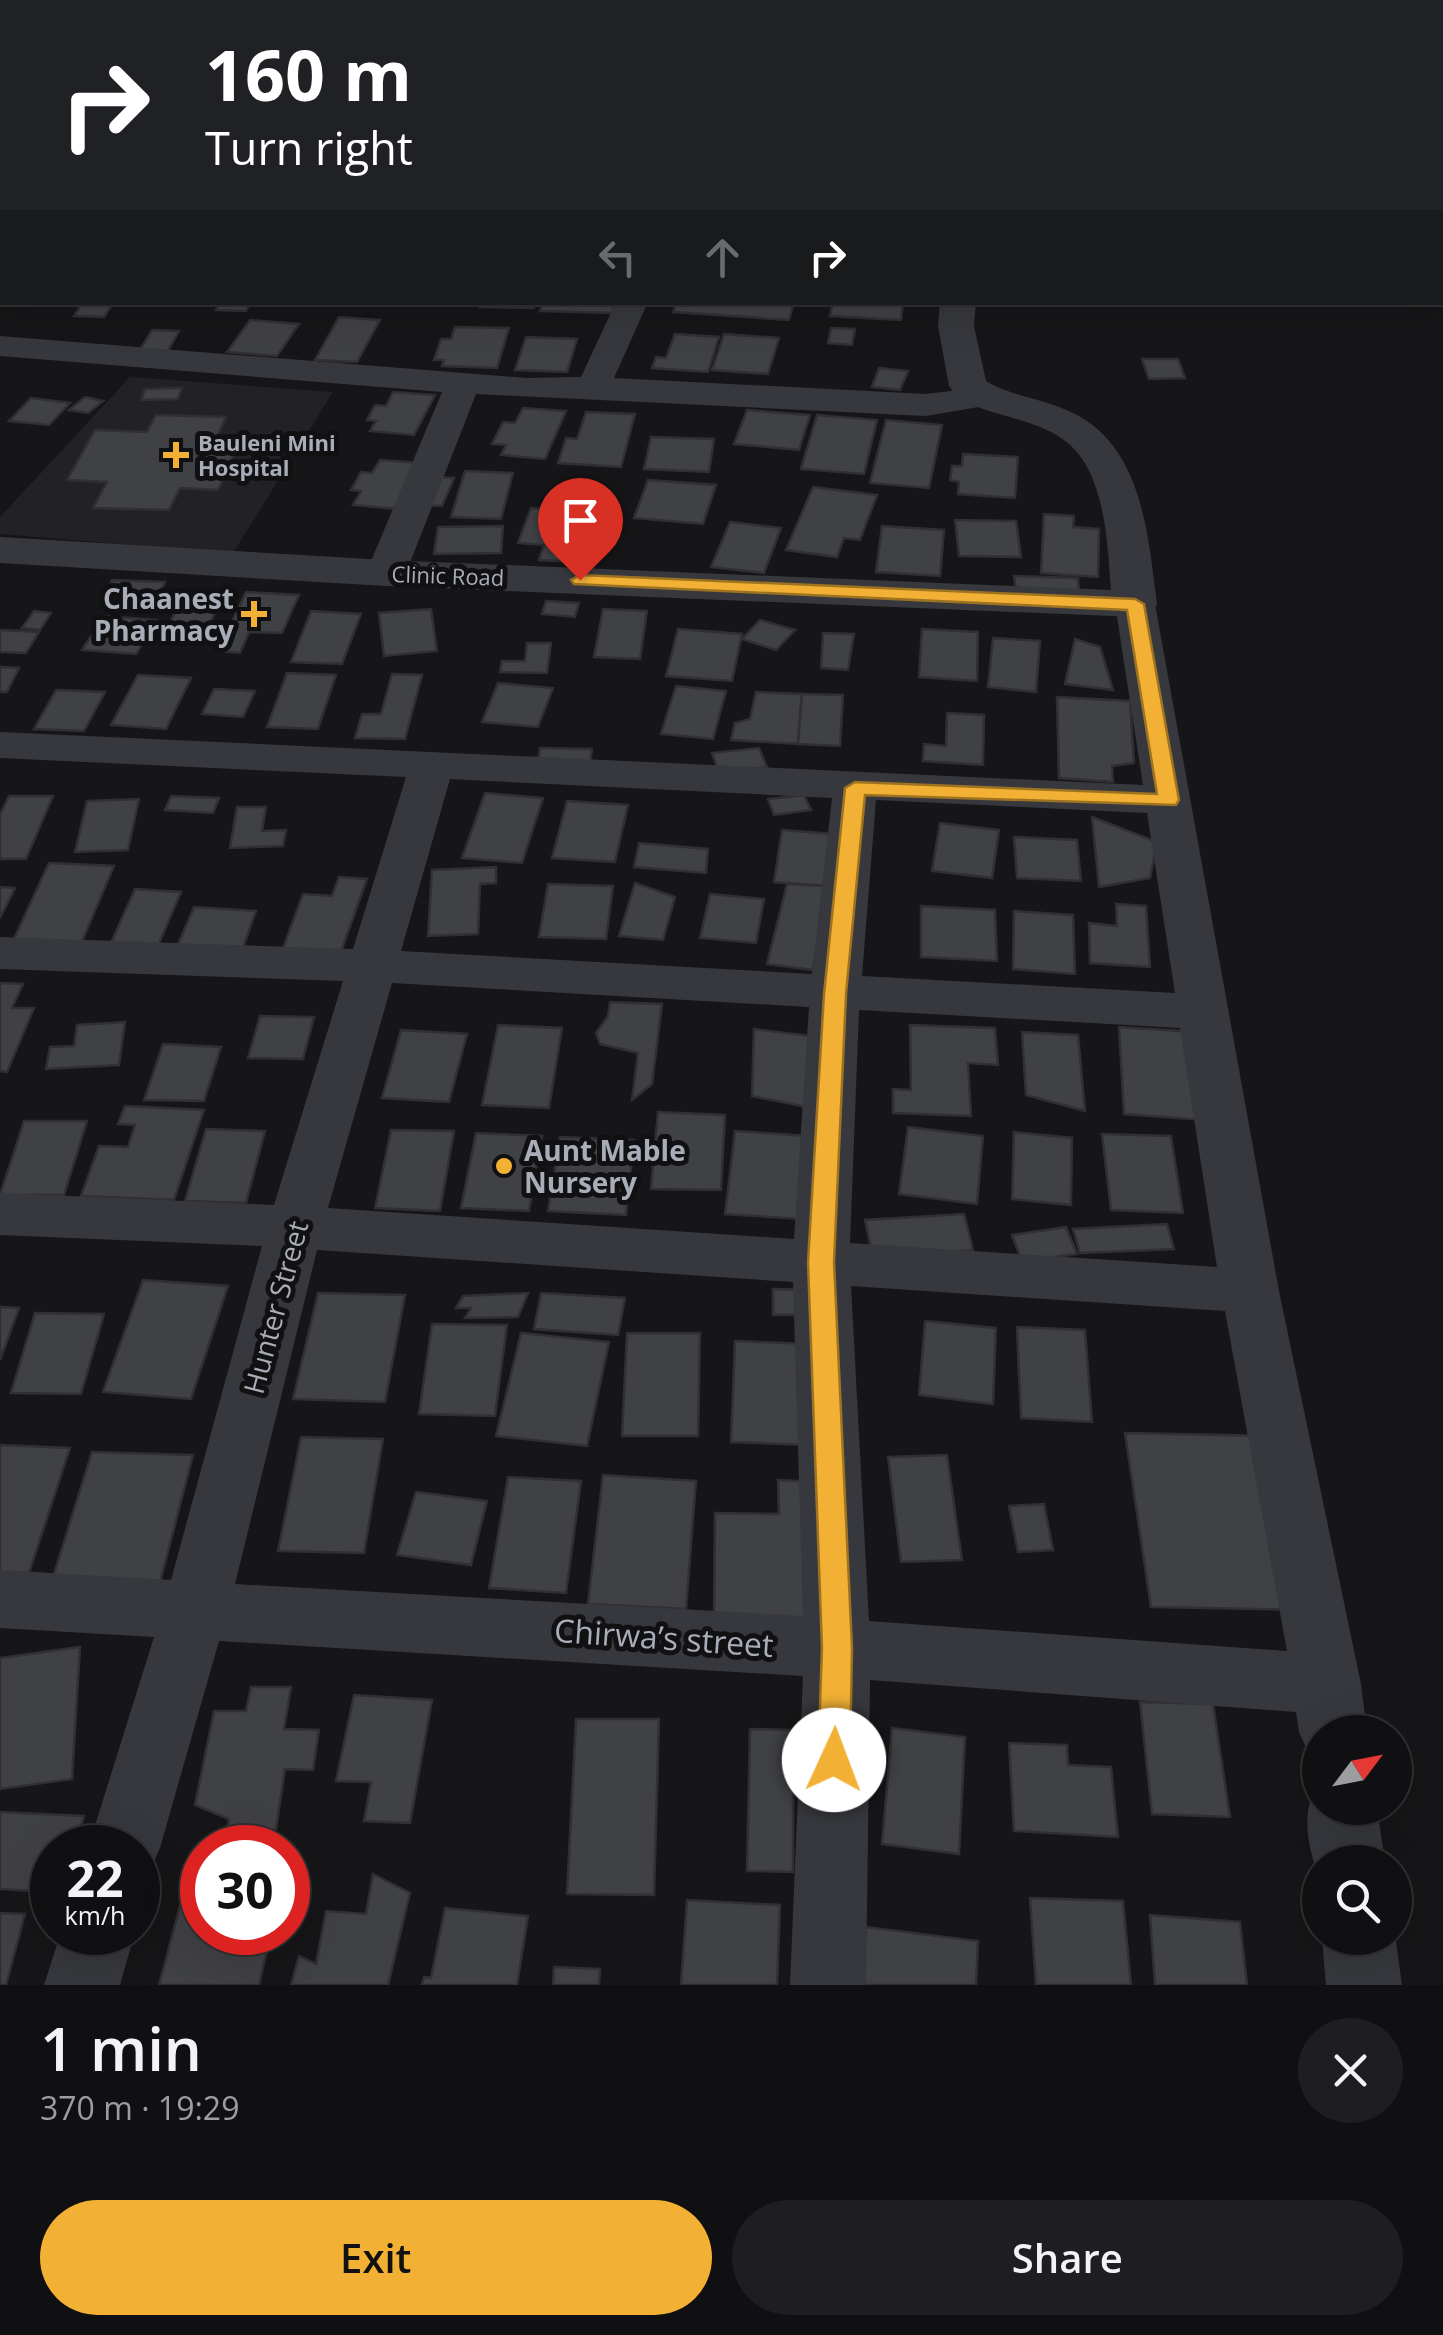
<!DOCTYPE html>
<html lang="en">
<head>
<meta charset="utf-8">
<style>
  body { margin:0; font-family:"Open Sans",sans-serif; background:#1e1e20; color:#f1f3f6; height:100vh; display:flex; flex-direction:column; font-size:38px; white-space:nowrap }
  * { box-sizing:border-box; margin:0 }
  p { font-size:32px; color:#9c9d9f }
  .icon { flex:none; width:55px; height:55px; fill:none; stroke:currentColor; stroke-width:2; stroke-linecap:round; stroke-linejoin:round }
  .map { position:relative; height:1985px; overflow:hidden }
  .sheet { display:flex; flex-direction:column; background:#101012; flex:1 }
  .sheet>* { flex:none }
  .banner { position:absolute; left:0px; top:0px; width:1445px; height:305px; box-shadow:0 10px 40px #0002,0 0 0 2px #303032; background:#202124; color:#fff; overflow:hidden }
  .needle { width:65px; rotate:58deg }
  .controls { position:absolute; left:1302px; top:1715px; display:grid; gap:20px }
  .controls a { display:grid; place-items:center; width:110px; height:110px; border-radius:50%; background:#101012; box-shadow:0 10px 40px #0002,0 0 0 2px #303032; font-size:50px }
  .speed { position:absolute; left:30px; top:1825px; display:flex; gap:20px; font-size:50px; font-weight:700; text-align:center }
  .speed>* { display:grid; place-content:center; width:130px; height:130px; border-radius:50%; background:#101012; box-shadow:0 10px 40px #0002,0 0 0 2px #303032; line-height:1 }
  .speed small { font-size:25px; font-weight:400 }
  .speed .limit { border:15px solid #d22; background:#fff; color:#111 }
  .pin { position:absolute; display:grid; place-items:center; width:85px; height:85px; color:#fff; margin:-102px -42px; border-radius:50% 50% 50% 0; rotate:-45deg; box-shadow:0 0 10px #0007 }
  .pin .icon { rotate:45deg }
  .me { position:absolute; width:110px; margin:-55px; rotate:2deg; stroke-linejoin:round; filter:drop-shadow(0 0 8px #0008) }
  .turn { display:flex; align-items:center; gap:35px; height:210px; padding:0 40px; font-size:45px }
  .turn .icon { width:130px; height:130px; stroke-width:2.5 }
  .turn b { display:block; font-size:70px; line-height:85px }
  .lanes { display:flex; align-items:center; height:95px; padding:0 40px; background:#0003; justify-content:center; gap:50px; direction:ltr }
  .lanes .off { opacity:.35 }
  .round { display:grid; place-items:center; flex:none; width:105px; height:105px; border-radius:52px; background:#1e1e20 }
  .overview { display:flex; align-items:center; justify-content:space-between; height:170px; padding:0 40px }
  h1 { font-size:60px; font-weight:600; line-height:75px }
  .primary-button { display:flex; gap:20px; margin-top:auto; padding:20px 40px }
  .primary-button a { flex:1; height:115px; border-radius:60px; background:#f2b134; color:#111; font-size:40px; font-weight:600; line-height:115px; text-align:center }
  .primary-button a+a { background:#1e1e20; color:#f1f3f6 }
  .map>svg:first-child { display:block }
  .built { fill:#222225 }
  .building { fill:#404145; stroke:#303034; stroke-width:2.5 }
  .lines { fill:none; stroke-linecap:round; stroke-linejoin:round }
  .minor { fill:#37383d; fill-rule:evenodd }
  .tertiary { fill:#37383d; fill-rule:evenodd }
  .route { fill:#f2b134; stroke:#9d7322; stroke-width:2.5 }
  .poi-dot { fill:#f2b134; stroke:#111113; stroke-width:4 }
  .labels { text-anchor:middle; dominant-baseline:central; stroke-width:10; stroke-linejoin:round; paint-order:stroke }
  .far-poi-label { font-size:22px; font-weight:bold; fill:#a8adb8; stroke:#111113; text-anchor:start }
  .far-street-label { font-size:22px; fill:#a8adb8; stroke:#111113 }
  .poi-label { font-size:28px; font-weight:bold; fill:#a8adb8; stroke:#111113; text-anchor:end }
  .street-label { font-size:28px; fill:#a8adb8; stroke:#111113 }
  .near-street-label { font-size:32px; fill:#a8adb8; stroke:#111113 }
</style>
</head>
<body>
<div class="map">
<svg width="1443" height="1985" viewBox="0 0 1443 1985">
  <rect width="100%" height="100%" fill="#161618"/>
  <path class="built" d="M130 377 333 392 233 553 0 534V517Z"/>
  <g class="building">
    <path d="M83 302H114L104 317 74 316Z"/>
    <path d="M221 302H251L246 311 216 310Z"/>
    <path d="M481 302H535L534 308 480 307Z"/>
    <path d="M543 302H615L612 313 540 311Z"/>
    <path d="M677 302H794L789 320 673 312Z"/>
    <path d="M833 302H903L901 320 830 316Z"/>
    <path d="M339 317 380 320 357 362 315 360Z"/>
    <path d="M250 320 299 324 277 356 227 352Z"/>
    <path d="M455 327 509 328 497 368 442 366 444 360H434L441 339H451Z"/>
    <path d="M831 328 855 329 852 345 828 343Z"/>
    <path d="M152 330 179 331 166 354 138 353Z"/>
    <path d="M675 334 719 337 708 372 652 368 656 357 666 358Z"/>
    <path d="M724 334 779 338 768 374 712 370Z"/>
    <path d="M526 337 577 339 567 372 515 370Z"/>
    <path d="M1142 359H1178L1185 378 1149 379Z"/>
    <path d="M879 368 908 371 900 390 872 387Z"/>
    <path d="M182 388 178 399 141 400 145 389Z"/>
    <path d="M393 392 435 395 414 435 370 431 376 421 367 420 375 405 386 406Z"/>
    <path d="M85 397 103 401 88 413 69 410Z"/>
    <path d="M31 398 70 403 49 425 9 421Z"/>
    <path d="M523 408 566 411 545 459 501 455 506 445 492 444 503 422 515 423Z"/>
    <path d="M747 410 810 415 799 450 734 444Z"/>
    <path d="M586 412 635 414 621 467 558 463 566 438 577 439Z"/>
    <path d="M156 415 226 417 217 437H242L218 490 180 488 169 510 93 508 107 482 67 480 95 430 147 432Z"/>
    <path d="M817 415 877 420 864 474 801 469Z"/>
    <path d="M886 420 942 425 929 488 870 483Z"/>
    <path d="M651 437 714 439 709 472 644 469Z"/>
    <path d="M963 454 1018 457 1015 498 958 494 959 482 950 480 952 466H962Z"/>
    <path d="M380 460 421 463 397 509 353 505 361 491 351 490 361 472 372 473Z"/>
    <path d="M465 471 513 473 501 519 451 517Z"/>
    <path d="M433 477 454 478 442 506 420 505Z"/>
    <path d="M648 480 716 485 703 524 634 518Z"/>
    <path d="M813 487 877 495 860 540 844 538 837 557 786 550Z"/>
    <path d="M571 494 603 496 583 562 539 560 544 545 518 543 531 508 544 509 547 503 568 504Z"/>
    <path d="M1044 514 1074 516 1073 527 1099 529 1098 577 1041 573Z"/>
    <path d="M955 520 1016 521 1021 557 959 556Z"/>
    <path d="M730 522 781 528 764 573 711 567Z"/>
    <path d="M503 526 501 553 434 554 438 527Z"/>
    <path d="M882 526 944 530 940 576 876 572Z"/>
    <path d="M1014 576 1078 578 1079 591 1016 589Z"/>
    <path d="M112 580 165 582 159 594 106 592Z"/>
    <path d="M246 592 299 595 282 633 249 632 240 653 218 651Z"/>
    <path d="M546 601 579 603 575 617 542 614Z"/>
    <path d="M179 605 218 607 201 641 161 639Z"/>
    <path d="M431 609 437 651 384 656 379 613Z"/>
    <path d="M603 609 647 611 640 659 594 657Z"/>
    <path d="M34 611 51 613 40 630 22 628Z"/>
    <path d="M311 611 361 614 342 664 291 662Z"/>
    <path d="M104 616 157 620 136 654 82 650Z"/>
    <path d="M760 620 795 630 776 650 742 639Z"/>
    <path d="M678 629 742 634 732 681 666 676Z"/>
    <path d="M922 629 978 632 977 681 919 677Z"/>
    <path d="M0 630 21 631 39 632 26 653 0 652Z"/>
    <path d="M823 633 854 634 848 670 821 668Z"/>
    <path d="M993 638 1040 641 1036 692 988 687Z"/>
    <path d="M1075 639 1100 647 1113 690 1065 684Z"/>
    <path d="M527 643H551L547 673 500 672 502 661H525Z"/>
    <path d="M0 667 19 668 7 692H0Z"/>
    <path d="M287 673 336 675 318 729 267 727Z"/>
    <path d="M392 674 422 675 405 739 355 738 362 714H381Z"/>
    <path d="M138 675 191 678 166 729 111 725Z"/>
    <path d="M498 683 553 688 538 727 482 722Z"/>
    <path d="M676 686 726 691 713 739 661 734Z"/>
    <path d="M214 689 255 691 243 717 202 714Z"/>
    <path d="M56 690 105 692 84 731 34 729Z"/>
    <path d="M756 692 802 694 798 744 731 740 735 723 750 719Z"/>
    <path d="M802 694 843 695 840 746 798 744Z"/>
    <path d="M1057 697 1130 701 1134 763 1112 766 1113 782 1059 778Z"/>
    <path d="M947 713 984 715 983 765 923 761 924 744 946 746Z"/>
    <path d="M540 748 592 749 590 764 538 763Z"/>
    <path d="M759 748 767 767 719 773 712 753Z"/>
    <path d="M485 793 543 798 522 863 462 858Z"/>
    <path d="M804 795 811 810 774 815 768 799Z"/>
    <path d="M9 796H53L26 859H0V815Z"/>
    <path d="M171 796 219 798 213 813 165 810Z"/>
    <path d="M139 799 128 850 75 852 87 801Z"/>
    <path d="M567 801 628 805 615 862 552 858Z"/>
    <path d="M237 807H266L262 831 286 830 283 846 230 848Z"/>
    <path d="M1092 817 1157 842 1150 878 1099 887Z"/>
    <path d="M940 823 999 830 992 878 932 871Z"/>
    <path d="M782 830 834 834 827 886 774 882Z"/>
    <path d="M1014 837 1077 840 1081 881 1017 878Z"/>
    <path d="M639 843 708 849 706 873 634 867Z"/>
    <path d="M49 863 114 866 80 946 12 943Z"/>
    <path d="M496 867V883L480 884 478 934 428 936 432 870Z"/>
    <path d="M339 877 367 879 338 960 280 956 303 894 332 896Z"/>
    <path d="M635 883 675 897 663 940 619 936Z"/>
    <path d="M548 884 613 886 606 939 539 937Z"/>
    <path d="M787 884 827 886 813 970 767 964Z"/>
    <path d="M0 887 15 888 0 918Z"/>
    <path d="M135 889 181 892 157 948 110 945Z"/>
    <path d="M710 894 764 899 756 943 700 938Z"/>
    <path d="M1116 904 1146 906 1150 967 1090 963 1089 923 1117 926Z"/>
    <path d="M921 906 995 910 997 961 921 957Z"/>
    <path d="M194 907 256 911 241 953 176 949Z"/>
    <path d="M1014 911 1073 915 1075 974 1013 969Z"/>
    <path d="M0 983 23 984 12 1008H34L7 1072 0 1071Z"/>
    <path d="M610 1002 662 1004 652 1084 632 1100 638 1053 600 1044 596 1033 608 1016Z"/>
    <path d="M260 1016 314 1017 303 1059 248 1058Z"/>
    <path d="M125 1022 119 1065 46 1069 50 1047 74 1046 77 1025Z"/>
    <path d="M498 1025 562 1028 549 1108 482 1105Z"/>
    <path d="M910 1025 995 1028 998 1065 968 1063 971 1116 893 1113V1089L911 1090Z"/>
    <path d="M1119 1027 1196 1032 1204 1120 1124 1114Z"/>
    <path d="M754 1029 819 1037 816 1109 752 1096Z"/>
    <path d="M401 1030 467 1034 449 1102 382 1098Z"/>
    <path d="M1022 1032 1078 1035 1085 1111 1026 1095Z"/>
    <path d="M163 1044 221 1047 204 1101 144 1100Z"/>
    <path d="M125 1106 204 1110 174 1200 81 1196 99 1146 128 1147 135 1125 118 1124Z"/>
    <path d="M658 1112 725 1115 721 1190 651 1189Z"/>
    <path d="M24 1121H87L64 1195H0Z"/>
    <path d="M908 1127 983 1136 977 1204 899 1194Z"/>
    <path d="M206 1129 265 1131 246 1203 185 1201Z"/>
    <path d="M391 1130 454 1131 440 1211 375 1208Z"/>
    <path d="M735 1131 808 1136 802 1219 725 1214Z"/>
    <path d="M1014 1132 1072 1138 1071 1205 1012 1199Z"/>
    <path d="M476 1133 542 1136 529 1211 461 1208Z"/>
    <path d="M1102 1134 1171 1136 1183 1213 1111 1210Z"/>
    <path d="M560 1137 634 1140 626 1215 548 1211Z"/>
    <path d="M964 1214 973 1250 873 1257 865 1220Z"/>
    <path d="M1167 1224 1174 1249 1080 1253 1073 1229Z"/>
    <path d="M1066 1227 1077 1254 1022 1261 1012 1235Z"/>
    <path d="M143 1280 228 1286 191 1399 103 1392Z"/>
    <path d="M773 1289 816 1290 817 1315H773Z"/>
    <path d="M318 1293 405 1295 385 1402 293 1399Z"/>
    <path d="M528 1293 518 1317 465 1318 471 1308H456L463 1296Z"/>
    <path d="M541 1293 625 1298 618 1335 534 1329Z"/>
    <path d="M0 1307 19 1308 0 1360Z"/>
    <path d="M35 1313 104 1314 81 1394 11 1393Z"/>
    <path d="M925 1321 996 1328 993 1404 919 1395Z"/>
    <path d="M432 1324 507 1325 495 1416 419 1414Z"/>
    <path d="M1017 1327 1085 1330 1092 1422 1021 1418Z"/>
    <path d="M521 1333 609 1342 587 1446 496 1436Z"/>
    <path d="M627 1333H700L698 1436H622Z"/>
    <path d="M735 1341 809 1344 807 1445 731 1442Z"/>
    <path d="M1125 1433 1275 1436 1311 1610 1151 1607Z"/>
    <path d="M301 1437 383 1439 364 1553 278 1551Z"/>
    <path d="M0 1445 70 1448 29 1573 0 1572Z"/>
    <path d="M92 1452 193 1455 157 1594 49 1590Z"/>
    <path d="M947 1455 962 1560 901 1562 888 1457Z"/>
    <path d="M603 1475 696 1481 686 1609 588 1604Z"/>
    <path d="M508 1477 581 1481 566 1593 489 1588Z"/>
    <path d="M778 1480 816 1482 820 1623 714 1621 715 1513 779 1514Z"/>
    <path d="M416 1492 487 1501 471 1565 397 1555Z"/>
    <path d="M1044 1504 1053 1550 1018 1552 1009 1506Z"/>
    <path d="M80 1647 72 1779 0 1789V1658Z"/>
    <path d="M251 1687H291L284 1729 319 1730 313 1770 285 1769 276 1829 225 1842 229 1819 195 1805 214 1711H246Z"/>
    <path d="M354 1695 432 1700 410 1823 364 1821 371 1782 336 1781Z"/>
    <path d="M1140 1702 1213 1704 1230 1817 1152 1814Z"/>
    <path d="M576 1719H659L654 1895 567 1894Z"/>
    <path d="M892 1728 965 1737 959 1854 882 1844Z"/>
    <path d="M750 1729 793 1730V1872L747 1871Z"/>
    <path d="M1009 1743 1067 1745 1068 1765 1111 1767 1118 1837 1014 1831Z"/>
    <path d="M0 1812 84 1816 75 1848H52V1892L0 1889Z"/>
    <path d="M373 1874 410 1893 388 1985H291L299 1956 316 1964 326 1911 366 1914Z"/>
    <path d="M1030 1898 1123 1901 1131 1985H1036Z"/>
    <path d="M687 1900 780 1905 777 1985H681Z"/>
    <path d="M180 1906 202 1907V1932H271L259 1985H159Z"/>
    <path d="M445 1908 528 1916 517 1985H422L424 1977 431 1978Z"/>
    <path d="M0 1913 25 1914 6 1985H0Z"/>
    <path d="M1150 1915 1240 1922 1247 1985H1155Z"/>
    <path d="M866 1927 978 1941 976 1985H862Z"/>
    <path d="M554 1967 600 1969 599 1985H553Z"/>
  </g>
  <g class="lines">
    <g class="minor">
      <rect x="30" y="0" width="24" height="2"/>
      <rect x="0" y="106" width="2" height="16"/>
      <path d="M616 302H648L614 378 926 394 984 387 996 390 1001 397 996 404 926 416 476 394 406 573 400 581 386 585 372 581 366 573 442 392 0 356V336L527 378 581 377Z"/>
      <path d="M1135 592 1149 595 1155 604 1279 1291 1361 1684 1367 1732H1320V1759L1309 1754 1299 1732 1296 1712 870 1680 866 1985H790L803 1676 219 1641 160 1848 149 1872 138 1877V1848H88L154 1637 0 1628V1570L171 1580 262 1246 0 1235V1193L274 1205 343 981 0 969V937L353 949 406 777 0 758V732L1143 785 1115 604 1121 595ZM450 779 832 798 812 974 401 951ZM876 800 1147 813 1175 993 862 976ZM392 983 809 1007 794 1239 328 1208ZM859 1010 1180 1028 1217 1267 850 1243ZM317 1250 793 1282 803 1616 235 1584ZM851 1286 1225 1311 1287 1651 869 1621Z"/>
      <path d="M1320 1783V1808H1377L1385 1862H1320V1879C1308 1850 1299 1807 1320 1783Z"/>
      <path d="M61 1932H135L120 1985H44Z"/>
      <path d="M1395 1935 1402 1985H1326L1322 1938Z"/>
    </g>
    <g class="tertiary">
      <path d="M976 0H1004V2H977Z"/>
      <path d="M940 302H976L974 326 986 381C1013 397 1045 399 1073 413 1143 447 1148 536 1157 604L1151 613 1135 617 386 586 0 563V537L386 560 1111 590C1107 542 1106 467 1061 438 1043 426 1023 421 1003 415 984 410 961 403 949 386L938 326Z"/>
    </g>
  </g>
  <path class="route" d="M580 575 1135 599 1144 604 1179 800 1176 805 865 795 846 994 834 1262 852 1648 850 1760 845 1770 834 1775 823 1770 818 1760 822 1648 808 1262 824 994 845 788 855 782 1157 794 1127 610 574 584 571 580Z"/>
  <g class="poi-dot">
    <path d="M171 440h10v10h10v10h-10v10h-10v-10h-10v-10h10z"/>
    <path d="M249 599h10v10h10v10h-10v10h-10v-10h-10v-10h10z"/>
    <circle cx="504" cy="1166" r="10"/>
  </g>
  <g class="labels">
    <g class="far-poi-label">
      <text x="198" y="442">Bauleni Mini<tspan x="198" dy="25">Hospital</tspan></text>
    </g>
    <g class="far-street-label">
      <text transform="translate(448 575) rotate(2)">Clinic Road</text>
    </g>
    <g class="poi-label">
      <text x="234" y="598">Chaanest<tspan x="234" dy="32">Pharmacy</tspan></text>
      <text x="524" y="1150" text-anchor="start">Aunt Mable<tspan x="524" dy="32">Nursery</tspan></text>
    </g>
    <g class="street-label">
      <text transform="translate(275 1307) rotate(-75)">Hunter Street</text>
    </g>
    <g class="near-street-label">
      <text transform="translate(664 1637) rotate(4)">Chirwa’s street</text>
    </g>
  </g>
</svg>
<div class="controls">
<a><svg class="needle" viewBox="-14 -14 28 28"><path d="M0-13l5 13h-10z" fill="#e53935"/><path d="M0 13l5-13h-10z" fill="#9c9d9f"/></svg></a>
<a><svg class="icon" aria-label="search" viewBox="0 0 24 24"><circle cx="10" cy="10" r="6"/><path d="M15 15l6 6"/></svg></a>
</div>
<div class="speed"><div>22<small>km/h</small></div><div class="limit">30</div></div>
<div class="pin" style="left:580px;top:580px;background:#d93025"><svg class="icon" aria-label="arrive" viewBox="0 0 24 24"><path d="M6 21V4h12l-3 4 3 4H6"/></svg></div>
<svg class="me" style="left:834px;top:1760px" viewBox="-20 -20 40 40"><circle r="19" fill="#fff"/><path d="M0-13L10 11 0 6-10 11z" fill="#f2b134"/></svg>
<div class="banner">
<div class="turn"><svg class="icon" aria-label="right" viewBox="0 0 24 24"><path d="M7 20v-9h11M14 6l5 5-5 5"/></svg><div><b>160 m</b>Turn right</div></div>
<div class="lanes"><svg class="icon off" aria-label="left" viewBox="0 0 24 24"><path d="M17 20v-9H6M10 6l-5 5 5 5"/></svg><svg class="icon off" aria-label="ahead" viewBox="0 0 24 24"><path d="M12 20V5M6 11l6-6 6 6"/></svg><svg class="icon" aria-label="right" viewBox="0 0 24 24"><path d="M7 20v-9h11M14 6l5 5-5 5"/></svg></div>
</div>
</div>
<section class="sheet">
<div class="overview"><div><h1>1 min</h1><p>370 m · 19:29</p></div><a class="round"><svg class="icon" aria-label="close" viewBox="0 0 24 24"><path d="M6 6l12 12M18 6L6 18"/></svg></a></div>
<div class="primary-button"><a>Exit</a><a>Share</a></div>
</section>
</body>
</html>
